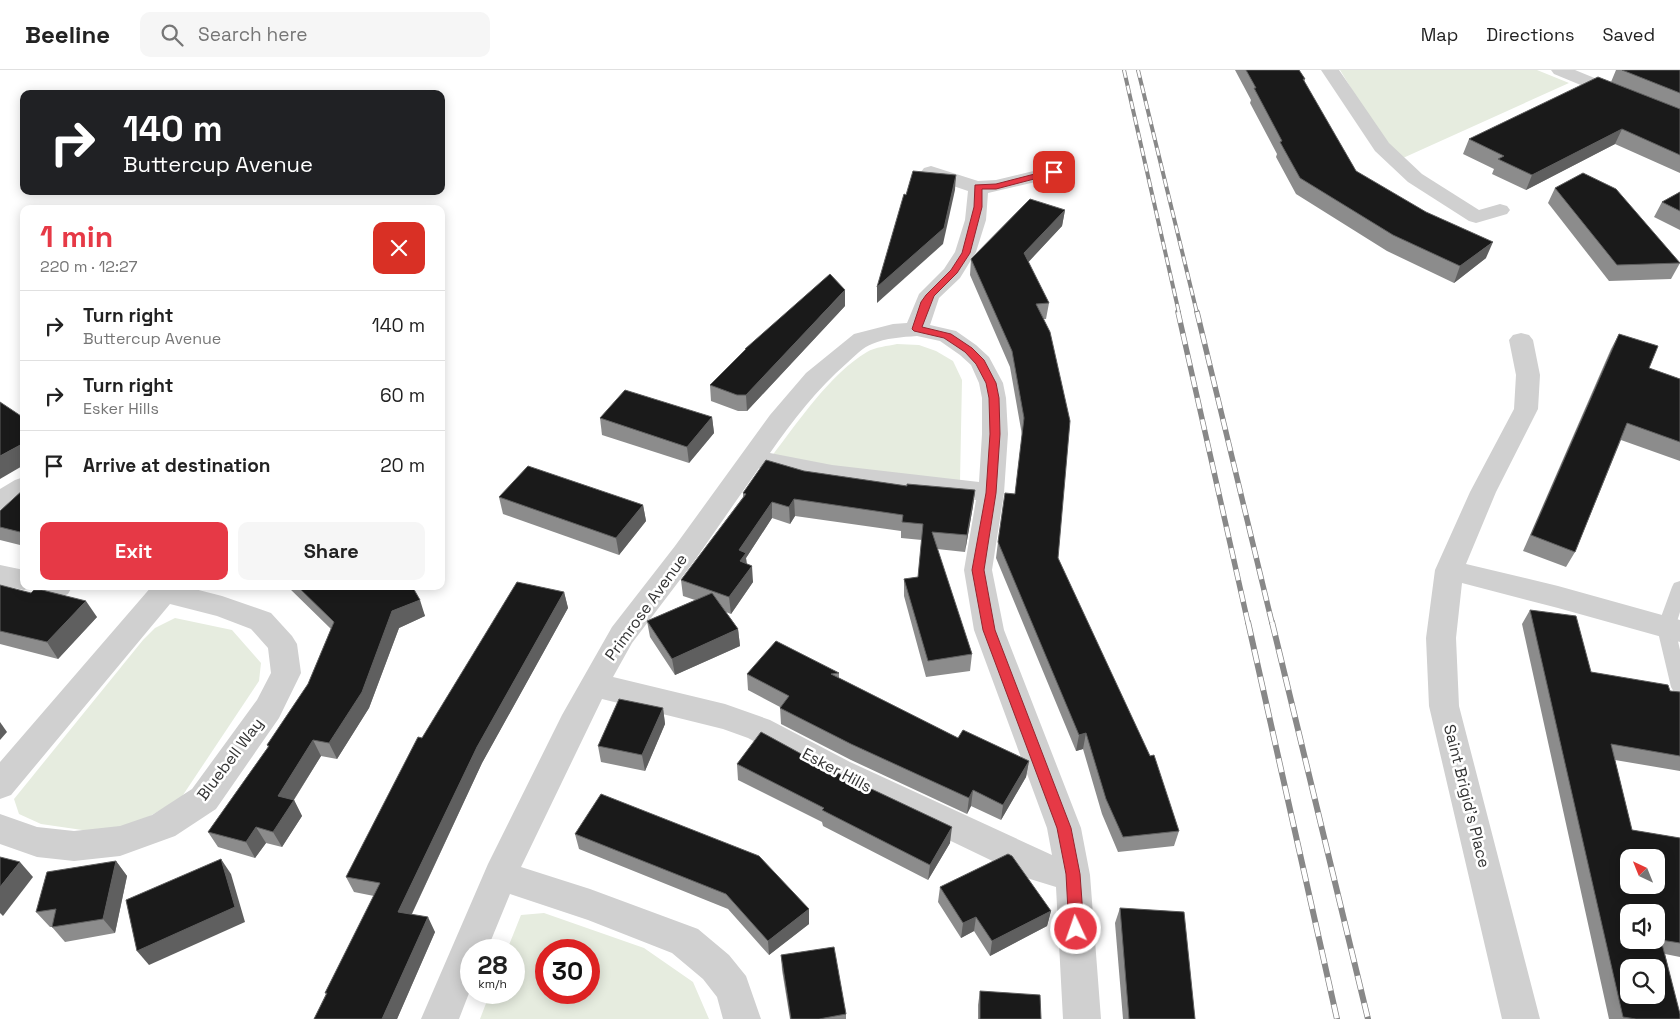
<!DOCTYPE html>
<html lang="en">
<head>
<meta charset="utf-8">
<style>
  body { margin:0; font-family:"Space Grotesk",sans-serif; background:#f6f6f6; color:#222; height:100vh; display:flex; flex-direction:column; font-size:19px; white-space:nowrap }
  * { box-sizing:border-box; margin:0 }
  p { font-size:16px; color:#767676 }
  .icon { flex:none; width:28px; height:28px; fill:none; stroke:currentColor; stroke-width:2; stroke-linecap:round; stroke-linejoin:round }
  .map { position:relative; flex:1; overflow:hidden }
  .sheet { position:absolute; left:20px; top:135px; width:425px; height:385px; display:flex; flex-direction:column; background:#fff; border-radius:10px; box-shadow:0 2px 12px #0003 }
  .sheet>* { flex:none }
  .hud { position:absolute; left:20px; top:20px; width:425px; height:105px; border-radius:10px; box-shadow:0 2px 12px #0003; background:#202124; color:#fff; overflow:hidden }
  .needle { width:32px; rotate:317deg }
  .fabs { position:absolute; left:1620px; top:779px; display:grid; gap:10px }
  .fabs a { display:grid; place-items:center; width:45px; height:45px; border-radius:10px; background:#fff; box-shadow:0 2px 12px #0003; font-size:25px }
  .speed { position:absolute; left:460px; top:869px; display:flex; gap:10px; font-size:25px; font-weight:700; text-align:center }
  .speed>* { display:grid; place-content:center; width:65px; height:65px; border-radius:50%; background:#fff; box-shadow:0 2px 12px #0003; line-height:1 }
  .speed small { font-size:12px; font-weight:400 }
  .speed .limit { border:8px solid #d22; background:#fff; color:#111 }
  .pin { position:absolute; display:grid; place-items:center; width:42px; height:42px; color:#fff; margin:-21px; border-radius:10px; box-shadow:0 2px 8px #0006 }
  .me { position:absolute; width:55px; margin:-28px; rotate:357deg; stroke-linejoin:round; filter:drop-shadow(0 0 4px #0008) }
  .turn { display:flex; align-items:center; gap:18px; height:105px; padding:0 20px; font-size:22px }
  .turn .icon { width:65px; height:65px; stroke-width:2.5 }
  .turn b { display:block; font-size:35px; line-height:42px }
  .round { display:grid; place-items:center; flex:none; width:52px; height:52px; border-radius:10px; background:#f6f6f6 }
  .overview { display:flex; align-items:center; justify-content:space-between; height:85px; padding:0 20px }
  h1 { font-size:30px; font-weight:800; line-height:38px; color:#e63946 }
  .button { display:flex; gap:10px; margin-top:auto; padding:10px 20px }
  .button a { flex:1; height:58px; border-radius:10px; background:#e63946; color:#fff; font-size:20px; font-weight:800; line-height:58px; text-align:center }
  .button a+a { background:#f6f6f6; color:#222 }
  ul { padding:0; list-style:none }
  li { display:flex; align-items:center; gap:15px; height:70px; padding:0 20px; border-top:1px solid #e0e0e0 }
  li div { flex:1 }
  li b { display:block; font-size:19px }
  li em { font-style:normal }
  header { display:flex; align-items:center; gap:30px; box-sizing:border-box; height:70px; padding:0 25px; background:#fff; border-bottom:1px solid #e0e0e0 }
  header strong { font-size:24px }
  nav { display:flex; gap:28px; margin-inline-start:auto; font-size:18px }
  .search { width:350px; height:45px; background:#f6f6f6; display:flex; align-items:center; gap:12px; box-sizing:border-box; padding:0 18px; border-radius:10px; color:#767676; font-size:19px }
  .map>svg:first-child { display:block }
  .green { fill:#e6ecdf; fill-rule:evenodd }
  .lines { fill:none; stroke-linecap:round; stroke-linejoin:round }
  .service { fill:#d0d0d0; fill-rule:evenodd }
  .minor { fill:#d0d0d0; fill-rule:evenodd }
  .rail-far2-casing { stroke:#888; stroke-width:4 }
  .rail-far1-casing { stroke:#888; stroke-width:5.5 }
  .rail-casing { stroke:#888; stroke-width:6 }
  .rail-far2 { stroke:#fff; stroke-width:2.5; stroke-dasharray:8; stroke-linecap:butt }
  .rail-far1 { stroke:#fff; stroke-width:4; stroke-dasharray:11; stroke-linecap:butt }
  .rail { stroke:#fff; stroke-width:4.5; stroke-dasharray:14; stroke-linecap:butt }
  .wall { fill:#8c8c8c }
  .shaded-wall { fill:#5f5f5f }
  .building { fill:#1a1a1a; stroke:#5f5f5f; fill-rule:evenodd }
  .route { fill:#e63946; stroke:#96252e }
  .labels { text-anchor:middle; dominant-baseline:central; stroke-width:5; stroke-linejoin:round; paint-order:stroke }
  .street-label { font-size:16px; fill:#333; stroke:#fff }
</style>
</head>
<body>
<header>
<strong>Beeline</strong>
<div class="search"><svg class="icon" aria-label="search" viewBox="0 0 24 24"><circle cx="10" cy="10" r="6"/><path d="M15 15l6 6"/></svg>Search here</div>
<nav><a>Map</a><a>Directions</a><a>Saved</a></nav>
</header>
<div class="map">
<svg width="1680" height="949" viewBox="0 0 1680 949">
  <rect width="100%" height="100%" fill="#fff"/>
  <g class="green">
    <path d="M1340 0H1537L1569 13 1403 88C1376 65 1359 30 1340 0Z"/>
    <path d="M897 274 919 275 936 281 953 291 962 310 960 412 852 402 772 386C797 353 831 303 867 282 875 277 888 276 897 274Z"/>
    <path d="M175 548 232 560 261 593 259 611 181 728 138 753 96 762 41 754 19 744 14 729 143 570 155 558Z"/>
    <path d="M544 843 644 878 693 912 709 949H480L490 923 514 922V880H507L521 845ZM546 880H589V922H546Z"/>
  </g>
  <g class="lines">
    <path class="service" d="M1680 511V542L1675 558 1680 580V624L1674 622 1671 617 1657 558 1672 517 1674 513Z"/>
    <g class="minor">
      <path d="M1321 0H1339L1389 73 1422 104 1479 140 1500 134 1507 136 1510 140 1507 144 1476 153 1469 151 1408 112 1375 81Z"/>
      <path d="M1551 0H1575L1680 43V56L1554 4Z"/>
      <path d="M931 96 978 111 996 110 1054 96 1061 98 1064 102 1061 106 988 123 986 150 976 182 960 208 939 228 930 255 956 261 976 275 989 287 1003 313 1006 328 1008 364 1004 423 992 500 1004 560 1081 758 1090 805 1101 949H1063L1056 817 1030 809 828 712 748 668 723 659 602 629 521 797 590 819 698 859 729 885 746 906 761 949H723L717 927 703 909 672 883 588 850 510 824 487 880H471V918L459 949H421L488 794 562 645 612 557 675 476 770 345 806 303 854 264 893 254 907 253 919 224 944 199 955 182 965 150 968 121 924 106 921 102 924 98ZM917 266 940 271 960 285 971 295 979 313 982 328V364L979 412 832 395 770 383C793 350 817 319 847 293 855 286 863 277 872 274 886 268 902 267 917 266ZM759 398 832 413 976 430 964 500 974 560 1047 758 1052 785 850 692 770 650 725 634 613 607 632 573 695 490Z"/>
      <path d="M1521 263 1529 265 1533 270 1540 305 1538 339 1496 422 1466 494 1558 516 1680 550V572L1558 538 1462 513 1456 568 1459 636 1540 949H1502L1429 636 1426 568 1435 500 1470 422 1514 339 1516 305 1509 270 1513 265Z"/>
      <path d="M24 407V428L9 438 0 440V419L15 410Z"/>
      <path d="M0 495 24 500V516L34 517 24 520 0 515Z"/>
      <path d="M39 516H72V517L68 524 58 528 43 523Z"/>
      <path d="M152 516H183L222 526 271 543 292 566 297 574 301 603 279 648 216 739 175 766 120 786 74 791 37 787 0 774V744L37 757 74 761 120 756 152 745 192 719 257 630 271 603 268 578 251 559 217 546 170 534 11 725 0 729V692Z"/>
    </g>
    <g class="rail-far2-casing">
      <g id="rail-far2">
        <path d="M1124 0 1179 243"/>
        <path d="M1138 0 1197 243"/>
      </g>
    </g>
    <g class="rail-far1-casing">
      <g id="rail-far1">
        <path d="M1178 242 1248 553"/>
        <path d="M1197 242 1272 553"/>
      </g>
    </g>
    <g class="rail-casing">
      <g id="rail">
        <path d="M1248 552 1337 949"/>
        <path d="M1272 552 1368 949"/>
      </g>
    </g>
    <use href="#rail-far2" class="rail-far2"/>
    <use href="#rail-far1" class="rail-far1"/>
    <use href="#rail" class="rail"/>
  </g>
  <g class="wall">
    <path d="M1235 0H1299L1305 9 1304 12 1356 101 1486 188 1454 213 1387 181 1296 124 1276 87 1277 84 1250 33 1251 30Z"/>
    <path d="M1616 0H1680V103L1615 74 1526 120 1492 104 1494 99 1463 84 1469 69 1611 12Z"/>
    <path d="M1555 118 1680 193 1671 209 1609 211 1548 133Z"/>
    <path d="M1680 122V160L1654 147 1662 132Z"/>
    <path d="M1065 140 1062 156 1028 192 1049 233 1046 249H1044L1058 488 1179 761 1174 776 1118 782 1102 744 1083 679 1076 681 996 488 998 472 1015 424 1022 365 1010 297 970 205 971 189Z"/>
    <path d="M845 236 747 341H738L711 331 710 315 745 281V279Z"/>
    <path d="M1619 264 1649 298 1680 309V391L1621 370 1575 482 1566 497 1523 481 1611 279Z"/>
    <path d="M712 347 714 363 689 393 602 365 600 348Z"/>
    <path d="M804 401 907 416 975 420 973 436 965 482 937 479 972 584 970 601 926 607 904 526V509L918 507 922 470 901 468V461L795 446 790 454 772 448 746 488 747 494 753 512 731 544 726 542 738 559 740 576 675 605 650 567 647 551 695 530 683 526 681 510 743 427V423Z"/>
    <path d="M24 419V476L0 470V441Z"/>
    <path d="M499 427 643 435 646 451 619 485 503 444Z"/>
    <path d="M0 515 97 547 58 589 0 574Z"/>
    <path d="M287 516H412L425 546 399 558 369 638 337 689 321 686 294 730 302 746 282 777 266 773 255 788 218 777 208 762 268 677 267 675 308 614 331 559Z"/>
    <path d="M564 522 568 538 482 693 412 844 435 862 397 949H314L326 924 325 923 374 826 354 822 346 807 422 668Z"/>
    <path d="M1530 540 1591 602 1670 621 1680 622V701L1615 690 1632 760 1680 768V887L1665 884 1680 949H1609L1522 554Z"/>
    <path d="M839 603V608L958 668 1029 691 1026 707 1001 750 971 736 967 744 851 690 781 654 780 637 748 620 747 604Z"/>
    <path d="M663 638 665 654 645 701 601 692 598 676Z"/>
    <path d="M737 694 827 698 950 773 928 810 823 756 822 752 738 710Z"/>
    <path d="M575 764 809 839V854L769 885 728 839 579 779Z"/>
    <path d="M116 791 127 806 115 863 65 872 52 857H50L36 842Z"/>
    <path d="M940 817 1051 841 1047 856 990 886 974 861 961 868 938 832Z"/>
    <path d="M1120 838 1195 949H1123L1115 853Z"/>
    <path d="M781 885 846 944V949H790L782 900Z"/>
    <path d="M980 921 1041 949H978V935Z"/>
  </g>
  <g class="shaded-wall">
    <path d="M1622 59 1615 74 1526 120 1532 105Z"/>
    <path d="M956 105 955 120 943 174 877 233V217Z"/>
    <path d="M1065 140 1062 156 1022 199 1024 183Z"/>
    <path d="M1493 172 1486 188 1454 213 1460 196Z"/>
    <path d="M845 220V236L747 341 746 325Z"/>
    <path d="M712 347 714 363 689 393 687 377Z"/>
    <path d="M24 373V395L0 409V386Z"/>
    <path d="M975 420 973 436 965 482 967 465Z"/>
    <path d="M794 429 795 446 790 454 789 437Z"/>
    <path d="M772 432V448L746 488 747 499 741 508 739 480Z"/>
    <path d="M643 435 646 451 619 485 616 468Z"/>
    <path d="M752 496 753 512 731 544 729 527Z"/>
    <path d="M564 522 568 538 482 693 406 856 398 842 477 677Z"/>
    <path d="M420 530 425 546 399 558 369 638 337 689 329 673 392 541Z"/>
    <path d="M86 531 97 547 58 589 47 572Z"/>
    <path d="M738 559 740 576 675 605 672 589Z"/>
    <path d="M663 638 665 654 645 701 642 685Z"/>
    <path d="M0 652 7 662 0 670Z"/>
    <path d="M1086 663 1083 679 1076 681 1079 665Z"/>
    <path d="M313 670 321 686 291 734 294 730 302 746 282 777 273 762 278 726Z"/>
    <path d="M1029 691 1026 707 1001 750 1003 735Z"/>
    <path d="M973 720 971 736 967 744 969 728Z"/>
    <path d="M256 757 266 773 255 788 246 772Z"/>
    <path d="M952 757 950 773 928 810 930 795Z"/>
    <path d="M221 789 231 804 245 852 149 895 137 881Z"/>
    <path d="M116 791 127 806 115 863 103 849Z"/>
    <path d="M20 792 33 807 3 846 0 843V817Z"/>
    <path d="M809 839V854L769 885 768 871Z"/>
    <path d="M1051 841 1047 856 990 886 992 871Z"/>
    <path d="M428 847 435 862 397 949H382Z"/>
    <path d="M976 847 974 861 961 868 963 853Z"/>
  </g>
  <g class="building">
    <path d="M1246 0H1299L1305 9H1303L1356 101 1426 142 1493 172 1460 196 1393 165 1300 108 1280 72 1282 71 1254 18H1256Z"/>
    <path d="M1622 0H1680V23Z"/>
    <path d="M1598 7 1680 39V85L1622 59 1532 105 1498 89 1504 86 1469 69Z"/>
    <path d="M913 101 956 105 944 158 877 217 904 124 906 125Z"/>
    <path d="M1583 103 1616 119 1680 193 1617 195 1555 118Z"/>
    <path d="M1680 122V141L1662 132Z"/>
    <path d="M1030 129 1065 140 1024 183 1049 233 1036 234 1050 262 1070 351 1058 488 1150 686 1154 685 1179 761 1123 767 1106 729 1086 663 1079 665 998 472 1005 423 1015 424 1024 348 1012 281 971 189Z"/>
    <path d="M830 204 845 220 746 325H737L710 315 746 279H745Z"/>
    <path d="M1619 264 1658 276 1649 298 1680 309V372L1627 353 1575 482 1531 465Z"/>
    <path d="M625 320 712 347 687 377 600 348Z"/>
    <path d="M0 332 24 348V373L0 386Z"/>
    <path d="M766 390 804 401 907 416V414L975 420 967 465 932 462 972 584 928 591 904 509 918 507 923 454 902 452 903 445 794 429 789 437 772 432 739 480 746 483 740 491 752 496 729 527 681 510 746 424 743 423Z"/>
    <path d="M528 396 643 435 616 468 499 427Z"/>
    <path d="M24 419V463L0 457V441Z"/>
    <path d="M517 512 564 522 477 677 398 842 428 847 382 949H314L327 923H325L380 813 346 807 418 667 422 668Z"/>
    <path d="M0 515 31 523 34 520H42L86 531 47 572 0 561Z"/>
    <path d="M297 516H412L420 530 392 541 362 622 329 673 313 670 278 726 294 730 273 762 256 757 246 772 208 762 269 676 267 675 308 614 334 552Z"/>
    <path d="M712 523 738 559 672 589 647 551Z"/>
    <path d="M1530 540 1576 546 1591 602 1668 615 1670 621 1680 622V686L1611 674 1632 760 1680 768V873L1661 870 1680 944V949H1636L1623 947ZM1629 788H1656V815H1629ZM1629 842H1656V870H1629ZM1629 898H1656V925H1629Z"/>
    <path d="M776 571 839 603 831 604 958 668 963 660 1029 691 1003 735 973 720 969 728 851 674 780 638 789 626 747 604Z"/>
    <path d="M619 629 663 638 642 685 598 676Z"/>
    <path d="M761 662 827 698 952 757 930 795 822 740 824 738 737 694Z"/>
    <path d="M601 724 759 786 809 839 768 871 726 824 575 764Z"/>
    <path d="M1008 784 1012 786 1051 841 992 871 976 847 963 853 940 817Z"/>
    <path d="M0 787 20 792 0 817Z"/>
    <path d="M221 789 235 837 137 881 126 830Z"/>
    <path d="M116 791 103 849 52 857 56 839 36 842 47 802Z"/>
    <path d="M1120 838 1184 842 1195 949H1129Z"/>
    <path d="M834 877 846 944 819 949H791L781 885Z"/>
    <path d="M980 921 1040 925 1041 949H980Z"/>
  </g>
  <path class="route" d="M1054 99 1057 100V103L996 119H982V137L970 183 957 203 934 226 922 257 951 264 972 278 984 290 996 313 999 328 1000 364 996 423 984 500 995 560 1071 758 1080 804 1084 859 1082 864 1076 866 1071 864 1069 859 1066 804 1057 758 983 560 972 500 986 423 990 364 989 328 986 313 976 294 965 282 944 268 914 261 912 259 921 232 926 225 951 200 962 183 974 137 975 115 996 114Z"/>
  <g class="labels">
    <g class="street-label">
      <text transform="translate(646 537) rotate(-54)">Primrose Avenue</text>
      <text transform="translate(230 689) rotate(-53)">Bluebell Way</text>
      <text transform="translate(837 700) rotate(28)">Esker Hills</text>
      <text transform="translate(1467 726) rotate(76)">Saint Brigid's Place</text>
    </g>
  </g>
</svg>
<div class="fabs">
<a><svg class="needle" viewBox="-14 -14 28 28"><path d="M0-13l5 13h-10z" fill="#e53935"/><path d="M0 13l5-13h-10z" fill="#767676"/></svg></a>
<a><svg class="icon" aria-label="sound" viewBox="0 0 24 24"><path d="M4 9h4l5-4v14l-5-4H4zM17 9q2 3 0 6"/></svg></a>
<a><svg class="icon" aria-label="search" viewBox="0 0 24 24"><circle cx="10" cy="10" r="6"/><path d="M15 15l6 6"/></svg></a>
</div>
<div class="speed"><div>28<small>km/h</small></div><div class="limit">30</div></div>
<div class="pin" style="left:1054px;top:102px;background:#d93025"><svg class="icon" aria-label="arrive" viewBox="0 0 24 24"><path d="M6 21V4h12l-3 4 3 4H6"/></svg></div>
<svg class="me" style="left:1076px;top:859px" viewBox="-20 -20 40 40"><circle r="17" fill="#e63946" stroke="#fff" stroke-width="3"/><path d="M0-11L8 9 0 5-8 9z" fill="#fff"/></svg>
<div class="hud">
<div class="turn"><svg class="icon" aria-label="right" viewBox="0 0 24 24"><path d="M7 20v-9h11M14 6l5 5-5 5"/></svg><div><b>140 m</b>Buttercup Avenue</div></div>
</div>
<section class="sheet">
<div class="overview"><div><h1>1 min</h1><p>220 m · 12:27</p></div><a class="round" style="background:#d93025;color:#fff"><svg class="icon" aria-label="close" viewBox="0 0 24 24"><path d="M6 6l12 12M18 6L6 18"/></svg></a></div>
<ul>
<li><svg class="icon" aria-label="right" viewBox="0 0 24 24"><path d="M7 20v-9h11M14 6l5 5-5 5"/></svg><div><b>Turn right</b><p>Buttercup Avenue</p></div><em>140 m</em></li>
<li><svg class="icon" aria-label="right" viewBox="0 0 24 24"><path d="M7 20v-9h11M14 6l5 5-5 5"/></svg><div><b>Turn right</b><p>Esker Hills</p></div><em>60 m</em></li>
<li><svg class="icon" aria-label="arrive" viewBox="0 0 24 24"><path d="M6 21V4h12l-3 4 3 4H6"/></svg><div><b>Arrive at destination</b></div><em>20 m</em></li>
</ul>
<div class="button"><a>Exit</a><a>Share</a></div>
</section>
</div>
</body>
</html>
